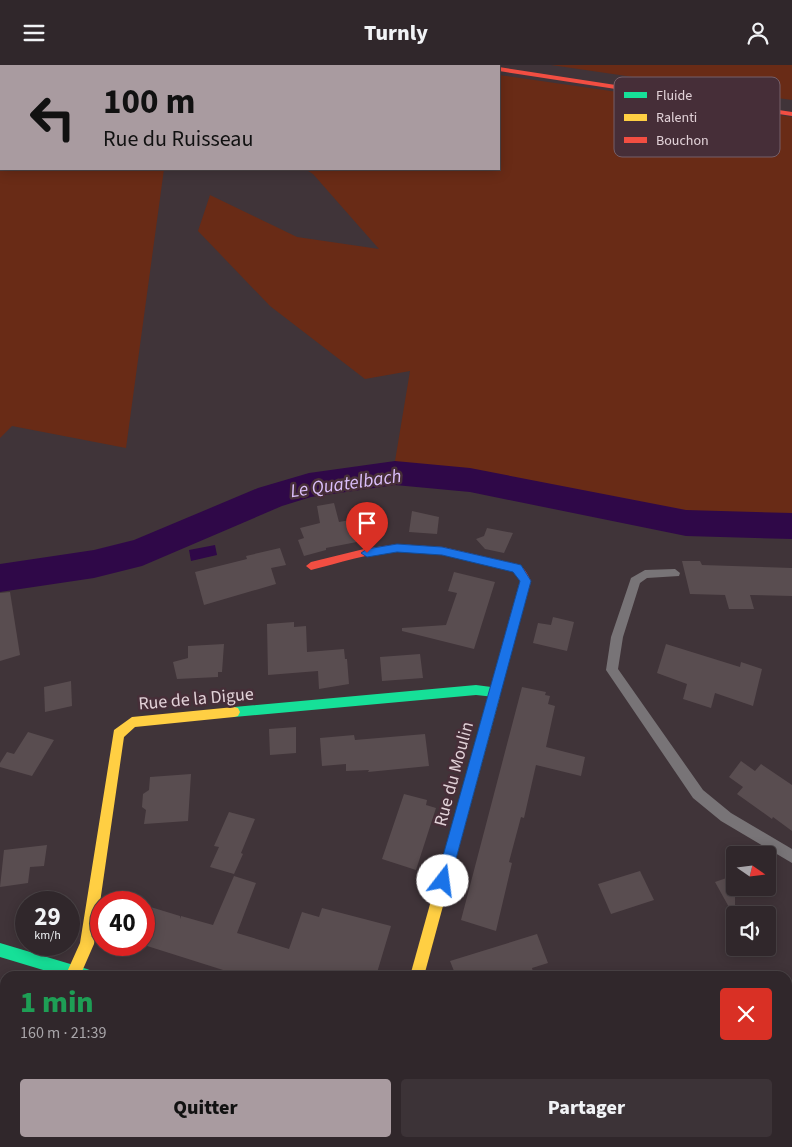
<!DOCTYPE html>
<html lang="fr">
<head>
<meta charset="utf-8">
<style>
  body { margin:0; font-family:"Source Sans 3",sans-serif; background:#3c3337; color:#f1f3f6; height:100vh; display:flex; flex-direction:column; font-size:19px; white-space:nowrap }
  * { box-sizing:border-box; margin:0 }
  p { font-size:16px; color:#a8a5a9 }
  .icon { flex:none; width:28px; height:28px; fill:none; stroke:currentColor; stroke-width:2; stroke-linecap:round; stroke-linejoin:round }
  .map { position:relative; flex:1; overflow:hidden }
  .side { position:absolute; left:0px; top:906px; width:792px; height:176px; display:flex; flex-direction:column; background:#30272b; border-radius:15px 15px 0 0; box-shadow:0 2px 12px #0003,0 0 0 1px #4b4447 }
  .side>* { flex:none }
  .banner { position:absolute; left:0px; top:0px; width:500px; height:105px; box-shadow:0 2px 12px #0003,0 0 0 1px #4b4447; background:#a99ba0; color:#111; overflow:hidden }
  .needle { width:32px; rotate:104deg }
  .controls { position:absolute; left:726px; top:781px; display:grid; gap:10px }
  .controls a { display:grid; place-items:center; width:50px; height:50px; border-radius:5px; background:#30272b; box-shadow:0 2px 12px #0003,0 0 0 1px #4b4447; font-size:25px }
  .speed { position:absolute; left:15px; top:826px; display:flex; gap:10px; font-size:25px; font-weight:700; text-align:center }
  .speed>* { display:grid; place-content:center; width:65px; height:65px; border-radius:50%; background:#30272b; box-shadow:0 2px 12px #0003,0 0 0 1px #4b4447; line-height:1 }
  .speed small { font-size:12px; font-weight:400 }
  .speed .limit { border:8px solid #d22; background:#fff; color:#111 }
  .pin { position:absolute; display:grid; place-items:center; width:42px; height:42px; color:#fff; margin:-51px -21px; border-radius:50% 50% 50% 0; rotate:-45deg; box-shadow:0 0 5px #0007 }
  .pin .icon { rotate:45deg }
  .me { position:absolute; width:55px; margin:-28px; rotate:15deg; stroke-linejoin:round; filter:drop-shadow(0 0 4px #0008) }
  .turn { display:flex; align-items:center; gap:18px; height:105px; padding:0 20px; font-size:22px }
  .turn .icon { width:65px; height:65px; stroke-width:2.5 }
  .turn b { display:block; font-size:35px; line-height:42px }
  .round { display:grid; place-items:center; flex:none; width:52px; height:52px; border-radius:5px; background:#3c3337 }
  .head { display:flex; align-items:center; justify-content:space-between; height:85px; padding:0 20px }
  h1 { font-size:30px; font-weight:800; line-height:38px; color:#1e9e55 }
  .primary-button { display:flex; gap:10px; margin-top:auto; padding:10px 20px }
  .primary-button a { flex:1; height:58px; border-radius:5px; background:#a99ba0; color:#111; font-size:20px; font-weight:800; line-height:58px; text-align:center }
  .primary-button a+a { background:#3c3337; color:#f1f3f6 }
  header { display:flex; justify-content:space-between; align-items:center; height:65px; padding:0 20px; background:#30272b; font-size:22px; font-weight:800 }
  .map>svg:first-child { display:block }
  .green { fill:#692b16 }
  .water { fill:#2f0848 }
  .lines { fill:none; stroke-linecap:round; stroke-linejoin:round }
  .river { fill:#2f0848; fill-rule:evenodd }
  .building { fill:#594d50 }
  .lane { fill:#787477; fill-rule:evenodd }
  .fast { fill:#16e098; fill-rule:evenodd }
  .slow { fill:#ffcf43; fill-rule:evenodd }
  .jam { fill:#f24e42; fill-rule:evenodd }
  .route { fill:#1a73e8; stroke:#114b97 }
  .labels { text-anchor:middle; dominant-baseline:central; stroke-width:5; stroke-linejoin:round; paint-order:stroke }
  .street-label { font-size:18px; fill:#e2d2d8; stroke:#462e38 }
  .water-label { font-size:19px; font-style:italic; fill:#dbbffb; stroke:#462e38 }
  .key { fill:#462e38; stroke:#755f68; stroke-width:1 }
  .key-label { font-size:14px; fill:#e2d2d8 }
</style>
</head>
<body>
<header><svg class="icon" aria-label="menu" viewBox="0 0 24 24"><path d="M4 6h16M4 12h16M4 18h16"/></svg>Turnly<svg class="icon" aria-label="person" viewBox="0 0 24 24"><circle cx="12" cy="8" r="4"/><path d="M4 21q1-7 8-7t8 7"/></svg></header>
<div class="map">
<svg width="792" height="1082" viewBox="0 0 792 1082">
  <rect width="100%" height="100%" fill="#403439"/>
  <g class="green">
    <path d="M0 0H430L439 1H1V104H164L126 383 12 361 0 373Z"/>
    <path d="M551 0H792V35Z"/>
    <path d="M499 10 792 52V454L683 451 477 409 394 402 410 306 365 314 270 241 198 166 210 130 297 172 379 184 313 109 305 104H499Z"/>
  </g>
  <path class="water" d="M215 480 217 490 191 496 189 485Z"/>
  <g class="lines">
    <path class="river" d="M395 396 470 403 686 445 792 448V474L686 471 470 427 395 420 311 432 282 441 142 501 94 513 0 527V499L94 485 134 475 258 423 309 408Z"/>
  </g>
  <g class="building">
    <path d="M334 438 339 457 361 453 367 475 326 483V485L304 491 298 475 304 473 300 463 320 458 317 441Z"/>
    <path d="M412 446 439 452 437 469 409 467Z"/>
    <path d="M487 463 513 468 504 488 485 484 476 474 484 471Z"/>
    <path d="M280 483 286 500 271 503 276 519 204 540 195 507 247 494 246 491Z"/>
    <path d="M682 496H700L702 500 792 503V531L750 530 754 544H729L725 530 690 529Z"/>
    <path d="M454 507 495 517 474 584 402 566V563L446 560 457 528 448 526Z"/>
    <path d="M10 527 20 590 0 596V528Z"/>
    <path d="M553 552 574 557 567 586 533 578 538 558 551 560Z"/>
    <path d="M294 557V562L306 561 307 587 344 584 345 594H347L349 619 319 624 318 606 268 610 267 559Z"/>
    <path d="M224 579 222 607H218V612L177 614 173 597 188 593V581Z"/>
    <path d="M666 579 740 602 741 597 762 604 753 641 715 628 711 643 683 634 687 619 657 608Z"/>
    <path d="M420 589 423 613 382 616 380 592Z"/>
    <path d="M71 616 72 641 45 647 44 622Z"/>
    <path d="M522 622 546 627 545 630 550 631 548 639 555 641 546 682 585 692 581 711 536 700 524 753 521 752 509 797 512 798 496 866 461 855Z"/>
    <path d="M296 662V688L270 690 269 664Z"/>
    <path d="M28 667 54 675 32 711 0 702V698L7 687 14 689Z"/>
    <path d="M425 669 429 701 368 707 369 705 346 706V699L322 701 320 673 354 670 355 675Z"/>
    <path d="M741 696 755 706 761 699 792 720V766L773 752 772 754 737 729 743 722 729 712Z"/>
    <path d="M191 709 188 756 144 759 146 745 142 742 143 729 149 725 150 712Z"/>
    <path d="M404 729 427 735 426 740 436 743 416 805 382 794Z"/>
    <path d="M229 747 255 754 241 788 243 789 234 809 210 802 219 782 214 781Z"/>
    <path d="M47 780 44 801 30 802 28 818 0 822 4 785Z"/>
    <path d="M640 806 654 835 611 849 598 819Z"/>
    <path d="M735 810V853L715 817Z"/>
    <path d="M234 811 256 818 237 868 289 884 302 847 319 852 322 843 391 861 376 911H242L144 880V840L180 851V854L181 851 213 860Z"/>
    <path d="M537 869 548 898 532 903 534 911H484L482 905 464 911H456L450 896Z"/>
  </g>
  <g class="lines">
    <path class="lane" d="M675 504 680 508 679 511 647 513 640 518 623 572 618 604 703 725 731 748 792 784V798L721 756 693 733 606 605 611 572 631 513 645 505Z"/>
    <g class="fast">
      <path d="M476 620 499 623 501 627 499 631 495 632 476 630 234 652 230 651 228 647 230 643 234 642Z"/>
      <path d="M0 878 87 904 92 906 94 911H63L0 892Z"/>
    </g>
    <g class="slow">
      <path d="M467 0H480L481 1H468Z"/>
      <path d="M494 626 498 627 500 631 424 911H410L488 631 490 627Z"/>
      <path d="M234 642 238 643 240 647 238 651 234 652 135 662 124 672 94 879 80 911H68L67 907 80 878 114 665 132 652Z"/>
    </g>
    <g class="jam">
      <path d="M499 2 792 47V51L499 6Z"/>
      <path d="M397 479 443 482 517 499C524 501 528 510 531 516L498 635 494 636 490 635 488 631 520 516 513 506C475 497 436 485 397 487 368 488 339 498 311 505L306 501 311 497 364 484Z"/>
      <path d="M596 1078H623L625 1082H597Z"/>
    </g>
  </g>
  <path class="route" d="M397 479 442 482 517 499 521 500 531 516 450 816 448 821 443 823 438 821 436 816 520 516 513 507 442 490 397 487 367 492 361 488 367 484Z"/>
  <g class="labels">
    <g class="street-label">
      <text transform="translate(196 634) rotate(-5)">Rue de la Digue</text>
      <text transform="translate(454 709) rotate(-75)">Rue du Moulin</text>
    </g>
    <g class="water-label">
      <text transform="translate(346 419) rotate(-8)">Le Quatelbach</text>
    </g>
  </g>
  <rect x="614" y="12" width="166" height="80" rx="8" class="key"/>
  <rect x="624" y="27" width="23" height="6" fill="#16e098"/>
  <rect x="624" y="49" width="23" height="7" fill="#ffcf43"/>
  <rect x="624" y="72" width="23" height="6" fill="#f24e42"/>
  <g class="key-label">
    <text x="656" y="35">Fluide</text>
    <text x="656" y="57">Ralenti</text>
    <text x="656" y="80">Bouchon</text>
  </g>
</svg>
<div class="controls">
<a><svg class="needle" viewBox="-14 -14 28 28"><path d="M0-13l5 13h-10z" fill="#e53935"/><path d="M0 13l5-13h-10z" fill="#a8a5a9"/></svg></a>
<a><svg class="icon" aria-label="sound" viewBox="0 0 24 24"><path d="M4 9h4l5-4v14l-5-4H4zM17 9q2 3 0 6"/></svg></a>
</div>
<div class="speed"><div>29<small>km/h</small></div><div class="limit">40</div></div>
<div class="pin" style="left:367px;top:488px;background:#d93025"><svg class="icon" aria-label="arrive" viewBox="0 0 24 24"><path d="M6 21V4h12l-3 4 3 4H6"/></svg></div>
<svg class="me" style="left:443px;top:816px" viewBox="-20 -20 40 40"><circle r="19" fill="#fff"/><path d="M0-13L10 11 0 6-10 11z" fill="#1a73e8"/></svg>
<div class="banner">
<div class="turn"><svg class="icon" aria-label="left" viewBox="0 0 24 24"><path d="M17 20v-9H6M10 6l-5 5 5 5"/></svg><div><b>100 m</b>Rue du Ruisseau</div></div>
</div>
<section class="side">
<div class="head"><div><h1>1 min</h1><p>160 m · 21:39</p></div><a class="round" style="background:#d93025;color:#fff"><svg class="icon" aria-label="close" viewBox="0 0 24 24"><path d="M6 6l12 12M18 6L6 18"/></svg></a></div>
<div class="primary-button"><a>Quitter</a><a>Partager</a></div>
</section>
</div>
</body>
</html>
